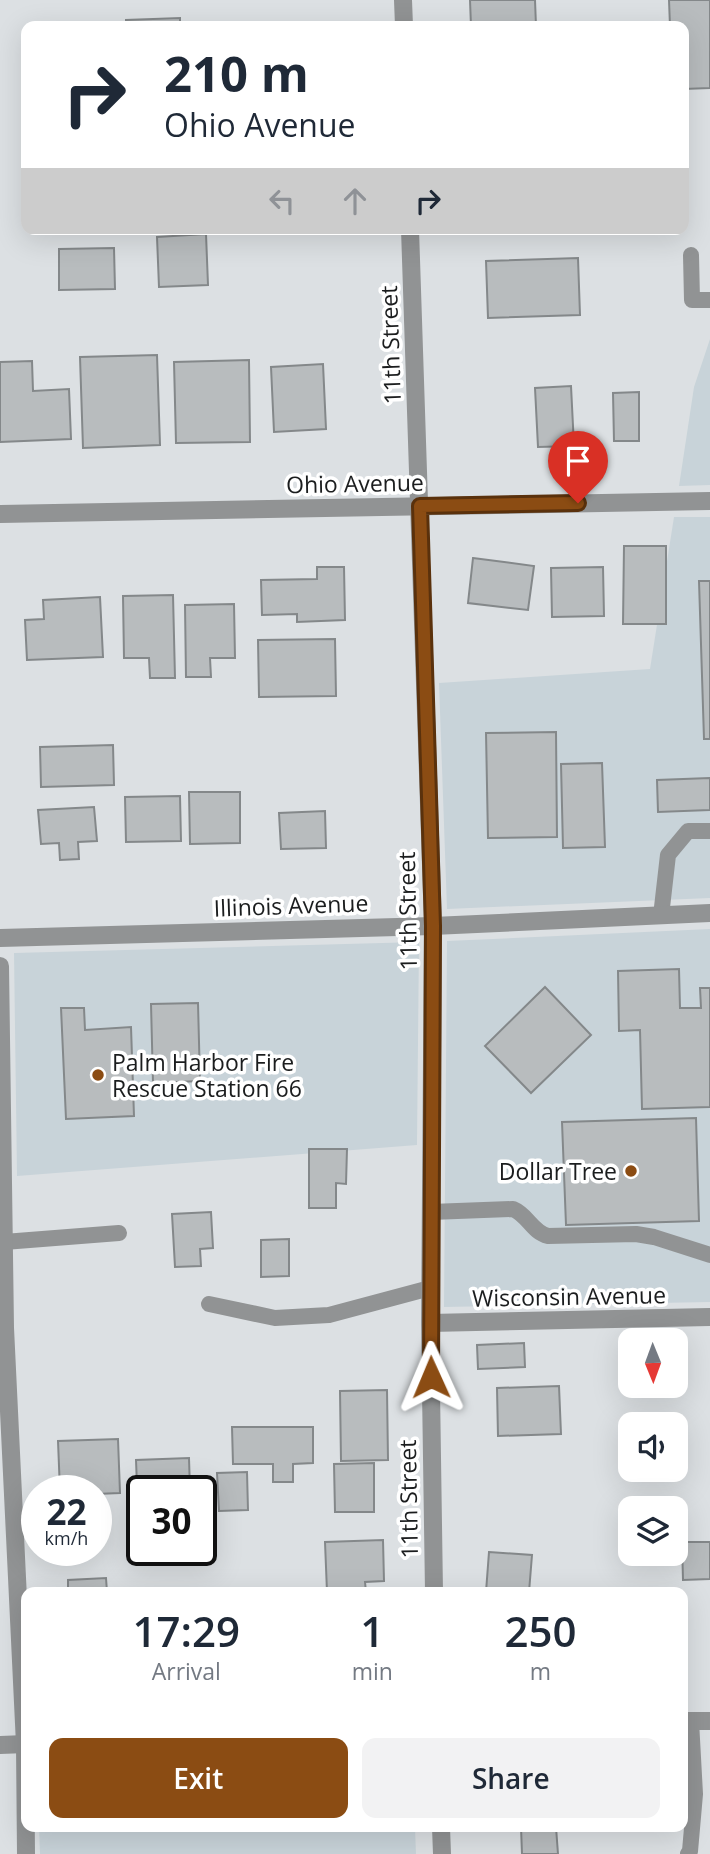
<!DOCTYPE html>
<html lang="en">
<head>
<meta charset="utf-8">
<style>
  body { margin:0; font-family:"Open Sans",sans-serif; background:#f2f2f3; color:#1f2937; height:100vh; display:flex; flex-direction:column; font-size:26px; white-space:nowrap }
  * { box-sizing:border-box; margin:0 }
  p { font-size:23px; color:#747a83 }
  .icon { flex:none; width:38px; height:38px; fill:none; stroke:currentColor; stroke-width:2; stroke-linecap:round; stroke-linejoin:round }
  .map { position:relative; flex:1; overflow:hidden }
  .panel { position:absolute; left:21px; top:1587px; width:667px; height:245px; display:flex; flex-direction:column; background:#fff; border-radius:14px; box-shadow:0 7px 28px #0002 }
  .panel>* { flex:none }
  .top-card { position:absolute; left:21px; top:21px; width:668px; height:214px; border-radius:14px; box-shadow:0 7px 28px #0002; background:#fff; color:#1f2937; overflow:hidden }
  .needle { width:46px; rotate:179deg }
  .buttons { position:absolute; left:618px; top:1328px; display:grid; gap:14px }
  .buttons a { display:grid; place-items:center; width:70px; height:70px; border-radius:14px; background:#fff; box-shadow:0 7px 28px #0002; font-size:35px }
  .speed { position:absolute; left:21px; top:1475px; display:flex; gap:14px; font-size:35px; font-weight:700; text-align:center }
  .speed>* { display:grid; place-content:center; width:91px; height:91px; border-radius:50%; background:#fff; box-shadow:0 7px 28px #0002; line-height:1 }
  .speed small { font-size:18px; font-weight:400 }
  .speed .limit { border:4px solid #111; border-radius:10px; background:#fff; color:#111 }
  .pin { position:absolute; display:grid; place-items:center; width:60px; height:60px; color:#fff; margin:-72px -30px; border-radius:50% 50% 50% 0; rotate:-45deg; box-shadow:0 0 7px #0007 }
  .pin .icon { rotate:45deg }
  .me { position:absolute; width:77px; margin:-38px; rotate:359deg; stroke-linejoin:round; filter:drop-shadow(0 0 5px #0008) }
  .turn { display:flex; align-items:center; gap:24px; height:147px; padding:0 28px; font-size:32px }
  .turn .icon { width:91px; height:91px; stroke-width:2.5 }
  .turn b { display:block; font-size:49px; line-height:60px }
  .lanes { display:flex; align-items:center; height:66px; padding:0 28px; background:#0003; justify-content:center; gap:35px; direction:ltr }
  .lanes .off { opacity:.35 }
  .eta { display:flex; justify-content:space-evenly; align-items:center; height:119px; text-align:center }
  .eta b { font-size:42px; font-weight:600; line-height:49px }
  .cta { display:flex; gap:14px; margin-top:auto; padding:14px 28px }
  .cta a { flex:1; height:80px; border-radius:14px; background:#8b4c13; color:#fff; font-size:28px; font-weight:600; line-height:80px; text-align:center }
  .cta a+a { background:#f2f2f3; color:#1f2937 }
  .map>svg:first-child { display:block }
  .built { fill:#c8d3d9 }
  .building { fill:#b8bcbe; stroke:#84888a; stroke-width:2 }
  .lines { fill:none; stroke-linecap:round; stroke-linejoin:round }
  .lane { stroke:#919394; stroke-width:16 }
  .street { stroke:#919394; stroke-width:18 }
  .route-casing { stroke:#5a310c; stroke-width:18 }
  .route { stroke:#8b4c13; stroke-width:12 }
  .poi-dot { fill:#8b4c13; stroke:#fff; stroke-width:2.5 }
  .labels { text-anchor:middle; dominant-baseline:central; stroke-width:7; stroke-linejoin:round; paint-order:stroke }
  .street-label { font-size:23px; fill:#1b1d1e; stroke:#fff }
  .poi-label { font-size:23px; fill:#1b1d1e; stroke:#fff; text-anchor:start }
</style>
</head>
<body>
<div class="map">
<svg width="710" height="1854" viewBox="0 0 710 1854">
  <rect width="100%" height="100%" fill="#dce0e3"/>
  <g class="built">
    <path d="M710 339V485L679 486 694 387Z"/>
    <path d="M674 517H710V898L447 909 439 683 650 669Z"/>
    <path d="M710 929V1302L444 1307 447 941Z"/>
    <path d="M419 942 417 1145 17 1176 14 953Z"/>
    <path d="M39 1827H415L416 1854H40Z"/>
  </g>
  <g class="building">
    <path d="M470 0H535L536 26H471Z"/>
    <path d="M669 0H710V88L684 89V26H670Z"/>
    <path d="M180 18V26H126V20Z"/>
    <path d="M206 234 208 285 159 287 157 237Z"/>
    <path d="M114 248 115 289 59 290V249Z"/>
    <path d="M578 258 580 315 488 318 486 261Z"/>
    <path d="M157 355 160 445 83 448 80 357Z"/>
    <path d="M249 360 250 442 176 443 174 362Z"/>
    <path d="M32 361 33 391 69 389 71 439 0 442V362Z"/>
    <path d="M323 364 326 429 274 432 271 367Z"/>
    <path d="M571 386 574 446 538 447 535 388Z"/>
    <path d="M639 392V441H614L613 393Z"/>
    <path d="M624 546H666V624H623Z"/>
    <path d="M473 558 534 566 528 610 468 603Z"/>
    <path d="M317 567H344L345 620 297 622V614L262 615 261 580 317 579Z"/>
    <path d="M603 567 604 616 552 617 551 568Z"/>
    <path d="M699 581H710V739H704Z"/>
    <path d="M173 595 175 678H150L149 658H124L123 596Z"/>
    <path d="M100 597 103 657 27 660 25 620 44 619 43 600Z"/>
    <path d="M234 604 235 658H210L211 677H186L185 605Z"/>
    <path d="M335 639 336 696 259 697 258 640Z"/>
    <path d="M556 732 557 837 488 838 486 733Z"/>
    <path d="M113 745 114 785 41 787 40 747Z"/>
    <path d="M602 763 605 847 563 848 561 764Z"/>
    <path d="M710 778V810L658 812 657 780Z"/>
    <path d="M189 792H240V843L190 844Z"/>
    <path d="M180 796 181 841 126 842 125 797Z"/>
    <path d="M94 807 97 841 78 842 79 859 60 860 59 843 41 844 38 810Z"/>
    <path d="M325 811 326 848 281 849 279 813Z"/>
    <path d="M679 969 680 1008H701L700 988H710V1107L642 1109 640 1030 619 1031 618 971Z"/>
    <path d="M545 987 591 1035 531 1093 485 1046Z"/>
    <path d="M198 1003 200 1081 153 1083 151 1004Z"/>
    <path d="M61 1008H84L85 1030 131 1027 134 1116 66 1119Z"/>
    <path d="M696 1118 699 1221 566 1225 562 1122Z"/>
    <path d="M309 1149H347L346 1184 336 1183V1208H309Z"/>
    <path d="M211 1212 213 1248 200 1249 201 1266 175 1267 172 1214Z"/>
    <path d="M289 1239V1276L261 1277V1240Z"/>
    <path d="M524 1343 525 1367 478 1369 477 1345Z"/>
    <path d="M559 1386 561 1434 498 1436 497 1388Z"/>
    <path d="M387 1390 388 1460 341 1461 340 1391Z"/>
    <path d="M232 1427H313V1463L293 1464V1482H273V1464H233Z"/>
    <path d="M118 1439 120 1493 96 1494V1491H60L58 1441Z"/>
    <path d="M189 1458 190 1491H142V1513H138L136 1460Z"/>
    <path d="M374 1463V1512H335L334 1464Z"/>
    <path d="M247 1472 248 1510 219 1511 217 1473Z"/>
    <path d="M383 1540 384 1581 365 1582 366 1592H327L325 1542Z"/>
    <path d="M682 1542H710V1579L683 1580Z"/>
    <path d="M489 1552 532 1555 529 1592H486Z"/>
    <path d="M106 1578 107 1592H68V1580Z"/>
    <path d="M521 1827H556L558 1854H522Z"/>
  </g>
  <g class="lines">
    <g class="lane">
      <path d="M691 255 692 300H710"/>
      <path d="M661 916 668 855 688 831H710"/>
      <path d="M431 1212 513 1209C528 1215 532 1232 548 1236L636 1234 654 1237 710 1255"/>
      <path d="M4 1242 119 1233"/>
      <path d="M209 1304 275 1318 329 1315 430 1288"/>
      <path d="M688 1854 690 1851 695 1794 691 1721"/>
    </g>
    <g class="street">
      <path d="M403 0 404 26"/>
      <path d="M410 229 433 926 430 1323 434 1592"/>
      <path d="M0 514 710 501"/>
      <path d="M0 938 433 926 710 913"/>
      <path d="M0 966 5 1328 25 1744 26 1854"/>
      <path d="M430 1323 710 1317"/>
      <path d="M682 1721H710"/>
      <path d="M0 1745 26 1744"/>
      <path d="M441 1827 442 1854"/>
    </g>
  </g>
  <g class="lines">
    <g class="route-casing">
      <path id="route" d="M431 1377 433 926 420 506 578 503"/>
    </g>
    <use href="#route" class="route"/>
  </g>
  <g class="poi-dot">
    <circle cx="98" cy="1075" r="7"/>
    <circle cx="631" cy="1171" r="7"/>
  </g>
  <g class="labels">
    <g class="street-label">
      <text transform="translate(390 345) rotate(-92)">11th Street</text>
      <text transform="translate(355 483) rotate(-1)">Ohio Avenue</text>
      <text transform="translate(291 905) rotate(-2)">Illinois Avenue</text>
      <text transform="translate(407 911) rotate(-91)">11th Street</text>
      <text transform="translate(569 1296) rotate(-1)">Wisconsin Avenue</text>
      <text transform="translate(408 1499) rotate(-91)">11th Street</text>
    </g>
    <g class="poi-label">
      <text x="112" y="1062">Palm Harbor Fire<tspan x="112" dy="26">Rescue Station 66</tspan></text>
      <text x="617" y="1171" text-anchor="end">Dollar Tree</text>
    </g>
  </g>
</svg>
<div class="buttons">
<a><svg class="needle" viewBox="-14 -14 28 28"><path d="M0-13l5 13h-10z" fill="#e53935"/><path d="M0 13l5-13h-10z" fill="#747a83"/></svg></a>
<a><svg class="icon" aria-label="sound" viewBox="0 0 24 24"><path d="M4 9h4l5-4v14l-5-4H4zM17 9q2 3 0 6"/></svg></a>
<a><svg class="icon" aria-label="layers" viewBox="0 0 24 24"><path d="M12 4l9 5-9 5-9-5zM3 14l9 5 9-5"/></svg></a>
</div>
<div class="speed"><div>22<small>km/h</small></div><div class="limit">30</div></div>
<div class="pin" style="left:578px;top:503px;background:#d93025"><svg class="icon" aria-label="arrive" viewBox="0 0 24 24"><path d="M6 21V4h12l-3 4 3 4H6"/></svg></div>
<svg class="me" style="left:431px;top:1377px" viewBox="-20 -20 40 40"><path d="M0-17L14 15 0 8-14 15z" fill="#8b4c13" stroke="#fff" stroke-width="4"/></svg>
<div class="top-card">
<div class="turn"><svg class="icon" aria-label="right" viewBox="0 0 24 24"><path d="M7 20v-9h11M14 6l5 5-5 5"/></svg><div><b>210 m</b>Ohio Avenue</div></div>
<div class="lanes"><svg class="icon off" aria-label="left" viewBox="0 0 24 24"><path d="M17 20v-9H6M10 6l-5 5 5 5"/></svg><svg class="icon off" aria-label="ahead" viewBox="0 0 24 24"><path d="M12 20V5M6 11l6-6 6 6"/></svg><svg class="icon" aria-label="right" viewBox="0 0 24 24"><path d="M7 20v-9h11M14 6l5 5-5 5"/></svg></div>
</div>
<section class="panel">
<div class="eta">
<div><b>17:29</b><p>Arrival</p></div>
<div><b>1</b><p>min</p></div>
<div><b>250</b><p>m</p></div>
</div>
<div class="cta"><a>Exit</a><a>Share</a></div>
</section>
</div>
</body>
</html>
